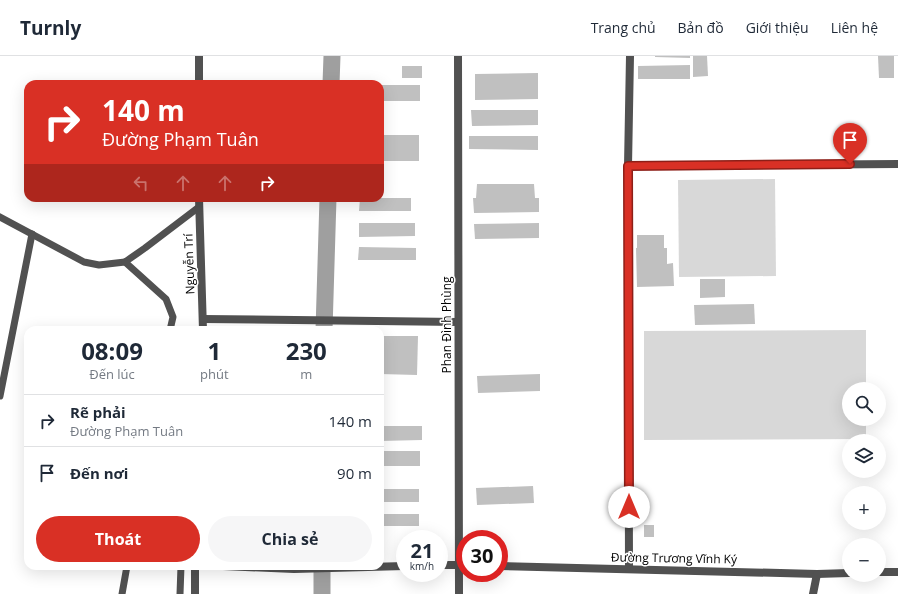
<!DOCTYPE html>
<html lang="vi">
<head>
<meta charset="utf-8">
<style>
  body { margin:0; font-family:"Open Sans",sans-serif; background:#f6f6f7; color:#1f2937; height:100vh; display:flex; flex-direction:column; font-size:15px; white-space:nowrap }
  * { box-sizing:border-box; margin:0 }
  p { font-size:13px; color:#747a83 }
  .icon { flex:none; width:22px; height:22px; fill:none; stroke:currentColor; stroke-width:2; stroke-linecap:round; stroke-linejoin:round }
  .map { position:relative; flex:1; overflow:hidden }
  .panel { position:absolute; left:24px; top:270px; width:360px; height:244px; display:flex; flex-direction:column; background:#fff; border-radius:12px; box-shadow:0 4px 16px #0002 }
  .panel>* { flex:none }
  .guide { position:absolute; left:24px; top:24px; width:360px; height:122px; border-radius:12px; box-shadow:0 4px 16px #0002; background:#d93025; color:#fff; overflow:hidden }
  .controls { position:absolute; left:842px; top:326px; display:grid; gap:8px }
  .controls a { display:grid; place-items:center; width:44px; height:44px; border-radius:50%; background:#fff; box-shadow:0 4px 16px #0002; font-size:20px }
  .speed { position:absolute; left:396px; top:474px; display:flex; gap:8px; font-size:20px; font-weight:700; text-align:center }
  .speed>* { display:grid; place-content:center; width:52px; height:52px; border-radius:50%; background:#fff; box-shadow:0 4px 16px #0002; line-height:1 }
  .speed small { font-size:10px; font-weight:400 }
  .speed .limit { border:6px solid #d22; background:#fff; color:#111 }
  .pin { position:absolute; display:grid; place-items:center; width:34px; height:34px; color:#fff; margin:-41px -17px; border-radius:50% 50% 50% 0; rotate:-45deg; box-shadow:0 0 4px #0007 }
  .pin .icon { rotate:45deg }
  .me { position:absolute; width:44px; margin:-22px; rotate:0deg; stroke-linejoin:round; filter:drop-shadow(0 0 3px #0008) }
  .turn { display:flex; align-items:center; gap:14px; height:84px; padding:0 12px; font-size:18px }
  .turn .icon { width:52px; height:52px; stroke-width:2.5 }
  .turn b { display:block; font-size:28px; line-height:34px }
  .lanes { display:flex; align-items:center; height:38px; padding:0 12px; background:#0003; justify-content:center; gap:20px; direction:ltr }
  .lanes .off { opacity:.35 }
  .eta { display:flex; justify-content:space-evenly; align-items:center; height:68px; text-align:center }
  .eta b { font-size:24px; font-weight:700; line-height:28px }
  .button { display:flex; gap:8px; margin-top:auto; padding:8px 12px }
  .button a { flex:1; height:46px; border-radius:24px; background:#d93025; color:#fff; font-size:16px; font-weight:700; line-height:46px; text-align:center }
  .button a+a { background:#f6f6f7; color:#1f2937 }
  ul { padding:0; list-style:none }
  li { display:flex; align-items:center; gap:12px; height:52px; padding:0 12px; border-top:1px solid #e0e1e3 }
  li div { flex:1 }
  li b { display:block; font-size:15px }
  li em { font-style:normal }
  header { display:flex; align-items:center; gap:24px; box-sizing:border-box; height:56px; padding:0 20px; background:#fff; border-bottom:1px solid #e0e1e3 }
  header strong { font-size:19px }
  nav { display:flex; gap:22px; margin-inline-start:auto; font-size:14px }
  .map>svg:first-child { display:block }
  .green { fill:#d8d8d8 }
  .lines { fill:none; stroke-linecap:round; stroke-linejoin:round }
  .canal { stroke:#9f9f9f; stroke-width:17 }
  .building { fill:#c0c0c0 }
  .service { stroke:#515151; stroke-width:7 }
  .minor { stroke:#515151; stroke-width:8 }
  .tertiary { stroke:#515151; stroke-width:8 }
  .route-casing { stroke:#8d1f18; stroke-width:10 }
  .route { stroke:#d93025; stroke-width:7 }
  .labels { text-anchor:middle; dominant-baseline:central; stroke-width:3; stroke-linejoin:round; paint-order:stroke }
  .street-label { font-size:12px; fill:#000; stroke:#fff }
</style>
</head>
<body>
<header>
<strong>Turnly</strong>
<nav><a>Trang chủ</a><a>Bản đồ</a><a>Giới thiệu</a><a>Liên hệ</a></nav>
</header>
<div class="map">
<svg width="898" height="538" viewBox="0 0 898 538">
  <rect width="100%" height="100%" fill="#fff"/>
  <g class="green">
    <path d="M775 123 776 220 679 221 678 124Z"/>
    <path d="M866 274V333H849V363H866V383L644 384V275Z"/>
  </g>
  <g class="lines">
    <g class="canal">
      <path d="M331 28 332 0"/>
      <path d="M324 274 328 142"/>
      <path d="M322 538V510"/>
    </g>
  </g>
  <g class="building">
    <path d="M655 0H690V2L655 1Z"/>
    <path d="M693 0H707L708 20 693 21Z"/>
    <path d="M878 0H894V22H879Z"/>
    <path d="M690 9V23H638V10Z"/>
    <rect x="402" y="10" width="20" height="12"/>
    <path d="M538 17V43L475 44V18Z"/>
    <rect x="380" y="29" width="40" height="16"/>
    <path d="M471 54H538V69L472 70Z"/>
    <rect x="380" y="79" width="39" height="26"/>
    <path d="M469 80H538V94L469 93Z"/>
    <path d="M477 128H534L535 142H539V156L474 157 473 142H476Z"/>
    <path d="M360 142H411V155H359Z"/>
    <path d="M359 167H415V180L359 181Z"/>
    <path d="M539 167V182L475 183 474 168Z"/>
    <path d="M637 179H664V192H667V208L673 207 674 230 637 231 636 192H637Z"/>
    <path d="M359 191 416 192V204H358Z"/>
    <path d="M700 223H725V241L700 242Z"/>
    <path d="M754 248 755 268 695 269 694 249Z"/>
    <path d="M380 280H418L417 319 380 318Z"/>
    <path d="M540 318V335L478 337 477 320Z"/>
    <path d="M380 370H422V384L380 385Z"/>
    <rect x="380" y="395" width="40" height="15"/>
    <path d="M533 430 534 447 477 449 476 432Z"/>
    <rect x="380" y="433" width="39" height="13"/>
    <rect x="380" y="458" width="39" height="12"/>
    <rect x="644" y="469" width="10" height="12"/>
  </g>
  <g class="lines">
    <g class="service">
      <path d="M0 161 84 206 99 209 125 206 145 192 199 151"/>
      <path d="M125 206 166 243 173 261 170 274"/>
      <path d="M0 340 32 178"/>
      <path d="M122 538 127 510"/>
      <path d="M180 538 181 510"/>
    </g>
    <g class="minor">
      <path d="M199 28V0"/>
      <path d="M628 110 898 108"/>
      <path d="M199 142 203 274"/>
      <path d="M203 263 458 266"/>
      <path d="M439 509H465"/>
      <path d="M195 510V538"/>
      <path d="M223 510 294 513 405 510"/>
      <path d="M499 510 817 518 849 517"/>
      <path d="M629 513 628 110 630 0"/>
      <path d="M879 516H898"/>
      <path d="M813 538 817 518"/>
    </g>
    <path class="tertiary" d="M458 0 459 538"/>
  </g>
  <g class="lines">
    <g class="route-casing">
      <path id="route" d="M629 451 628 110 850 108"/>
    </g>
    <use href="#route" class="route"/>
  </g>
  <g class="labels">
    <g class="street-label">
      <text transform="translate(189 208) rotate(-92)">Nguyễn Trí</text>
      <text transform="translate(446 269) rotate(-90)">Phan Đình Phùng</text>
      <text transform="translate(674 502) rotate(1)">Đường Trương Vĩnh Ký</text>
    </g>
  </g>
</svg>
<div class="controls">
<a><svg class="icon" aria-label="search" viewBox="0 0 24 24"><circle cx="10" cy="10" r="6"/><path d="M15 15l6 6"/></svg></a>
<a><svg class="icon" aria-label="layers" viewBox="0 0 24 24"><path d="M12 4l9 5-9 5-9-5zM3 14l9 5 9-5"/></svg></a>
<a>+</a>
<a>−</a>
</div>
<div class="speed"><div>21<small>km/h</small></div><div class="limit">30</div></div>
<div class="pin" style="left:850px;top:108px;background:#d93025"><svg class="icon" aria-label="arrive" viewBox="0 0 24 24"><path d="M6 21V4h12l-3 4 3 4H6"/></svg></div>
<svg class="me" style="left:629px;top:451px" viewBox="-20 -20 40 40"><circle r="19" fill="#fff"/><path d="M0-13L10 11 0 6-10 11z" fill="#d93025"/></svg>
<div class="guide">
<div class="turn"><svg class="icon" aria-label="right" viewBox="0 0 24 24"><path d="M7 20v-9h11M14 6l5 5-5 5"/></svg><div><b>140 m</b>Đường Phạm Tuân</div></div>
<div class="lanes"><svg class="icon off" aria-label="left" viewBox="0 0 24 24"><path d="M17 20v-9H6M10 6l-5 5 5 5"/></svg><svg class="icon off" aria-label="ahead" viewBox="0 0 24 24"><path d="M12 20V5M6 11l6-6 6 6"/></svg><svg class="icon off" aria-label="ahead" viewBox="0 0 24 24"><path d="M12 20V5M6 11l6-6 6 6"/></svg><svg class="icon" aria-label="right" viewBox="0 0 24 24"><path d="M7 20v-9h11M14 6l5 5-5 5"/></svg></div>
</div>
<section class="panel">
<div class="eta">
<div><b>08:09</b><p>Đến lúc</p></div>
<div><b>1</b><p>phút</p></div>
<div><b>230</b><p>m</p></div>
</div>
<ul>
<li><svg class="icon" aria-label="right" viewBox="0 0 24 24"><path d="M7 20v-9h11M14 6l5 5-5 5"/></svg><div><b>Rẽ phải</b><p>Đường Phạm Tuân</p></div><em>140 m</em></li>
<li><svg class="icon" aria-label="arrive" viewBox="0 0 24 24"><path d="M6 21V4h12l-3 4 3 4H6"/></svg><div><b>Đến nơi</b></div><em>90 m</em></li>
</ul>
<div class="button"><a>Thoát</a><a>Chia sẻ</a></div>
</section>
</div>
</body>
</html>
